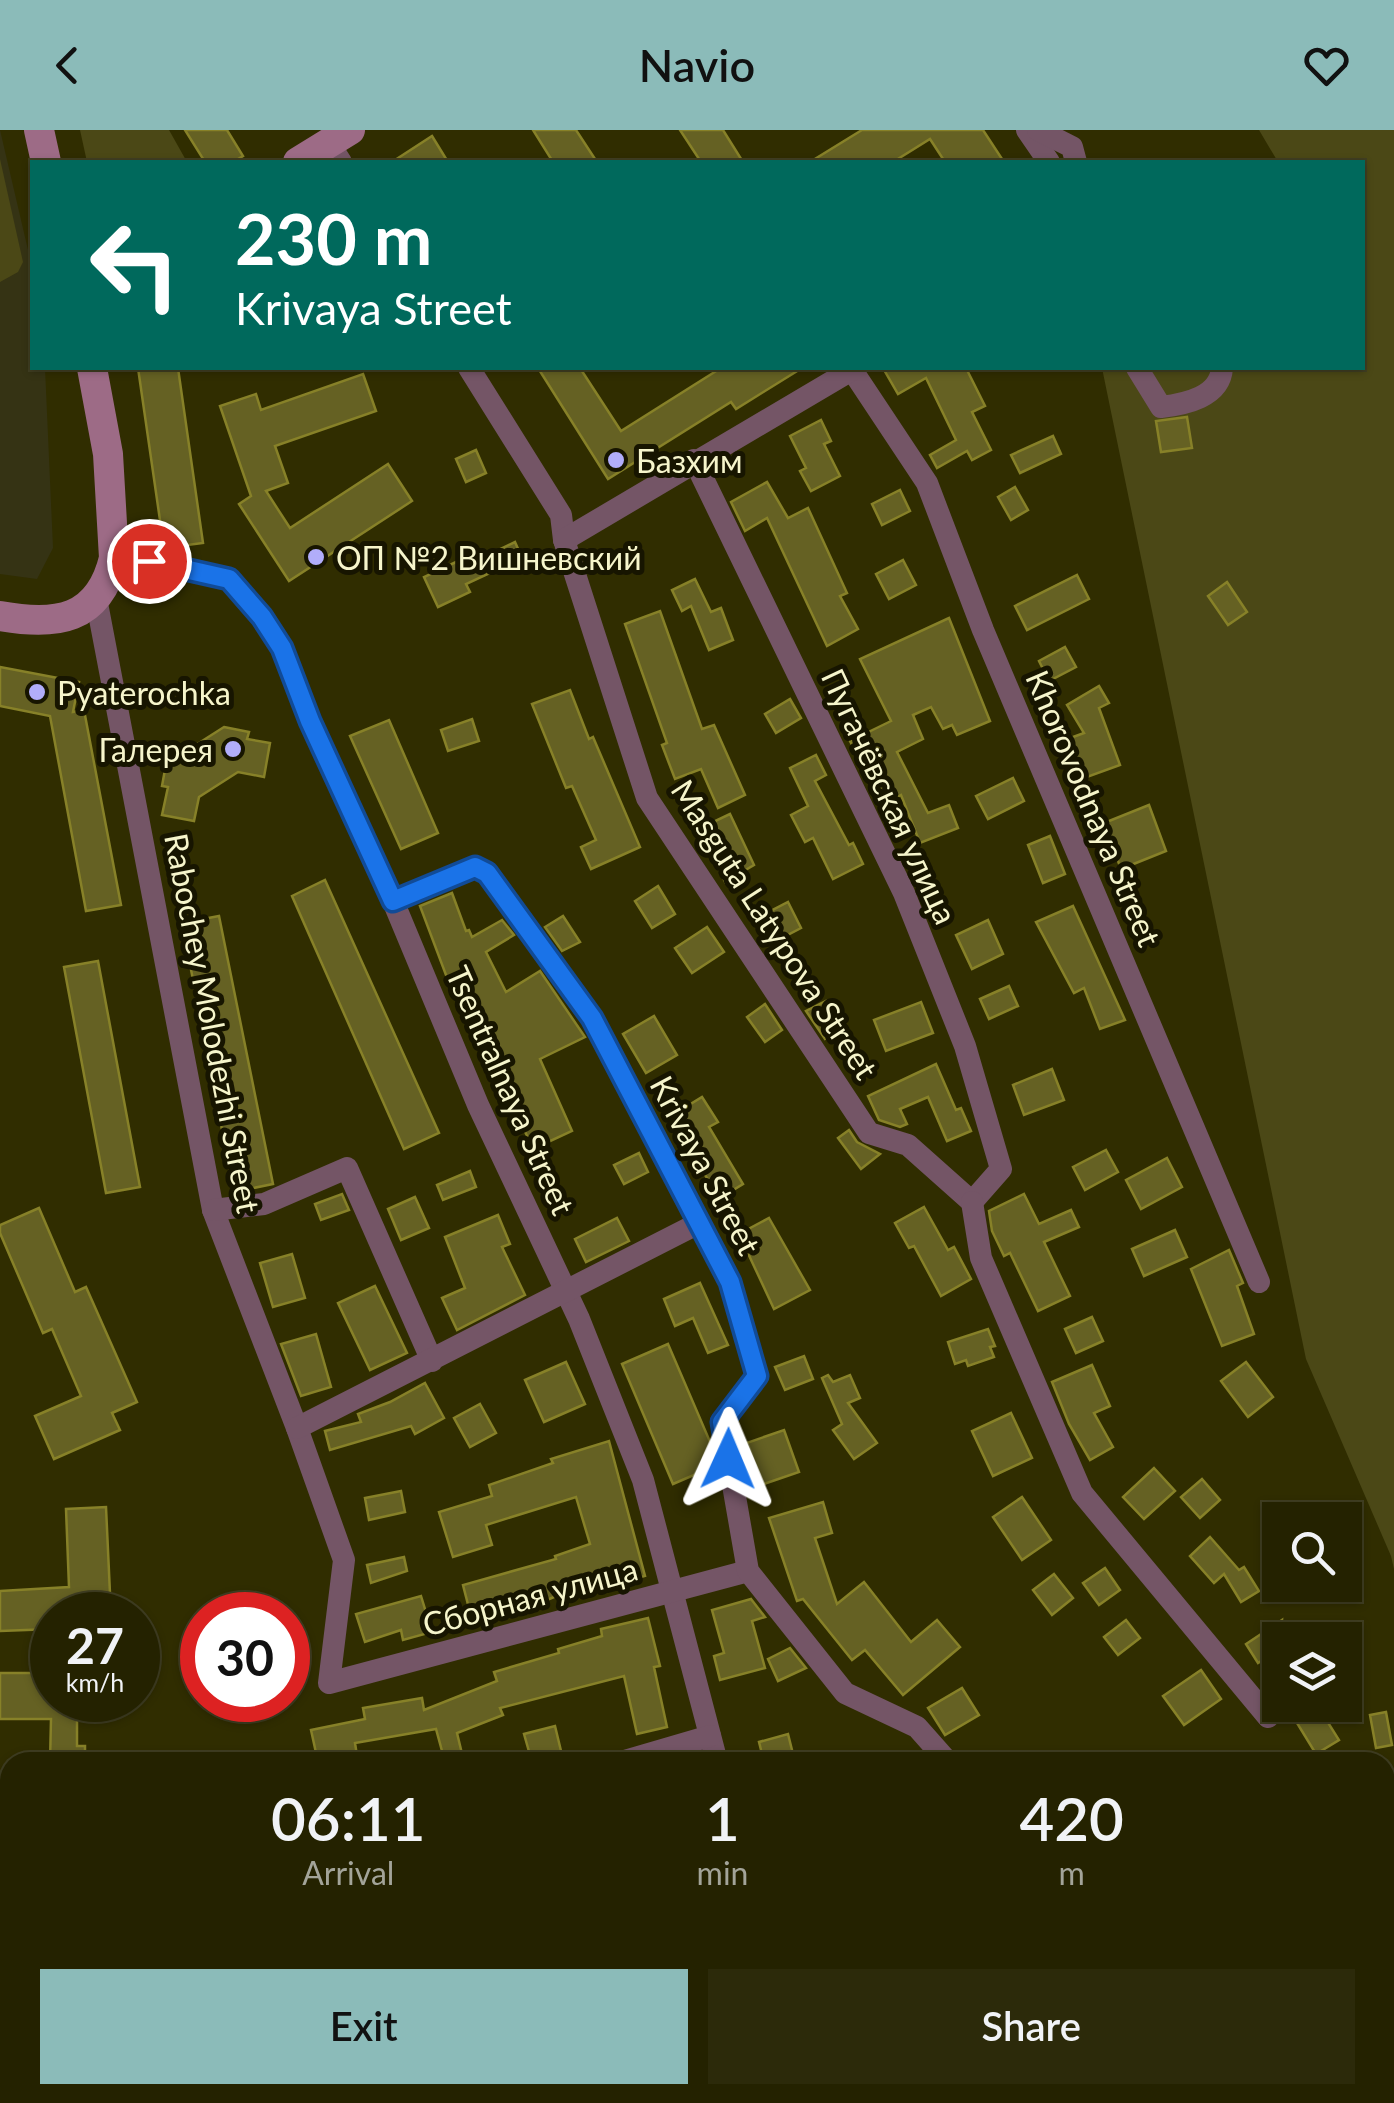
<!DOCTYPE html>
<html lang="en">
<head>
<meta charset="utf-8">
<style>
  body { margin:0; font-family:Lato,sans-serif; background:#2c2a0a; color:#f1f3f6; height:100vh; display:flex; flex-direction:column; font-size:38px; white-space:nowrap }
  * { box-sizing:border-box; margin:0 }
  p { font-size:32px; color:#a3a499 }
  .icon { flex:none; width:55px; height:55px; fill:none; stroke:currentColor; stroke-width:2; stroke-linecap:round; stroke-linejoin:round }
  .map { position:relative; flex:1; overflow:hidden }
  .details { position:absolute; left:0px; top:1622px; width:1395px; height:352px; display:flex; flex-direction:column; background:#242200; border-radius:30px 30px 0 0; box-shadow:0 2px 8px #0004,0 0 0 2px #413f22 }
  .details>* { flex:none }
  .top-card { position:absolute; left:30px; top:30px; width:1335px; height:210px; border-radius:0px; box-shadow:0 2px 8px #0004,0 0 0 2px #413f22; background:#00695c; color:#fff; overflow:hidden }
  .controls { position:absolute; left:1262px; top:1372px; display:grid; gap:20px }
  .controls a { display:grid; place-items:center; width:100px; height:100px; border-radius:0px; background:#242200; box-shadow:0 2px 8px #0004,0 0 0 2px #413f22; font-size:50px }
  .speed { position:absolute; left:30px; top:1462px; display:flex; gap:20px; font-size:50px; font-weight:700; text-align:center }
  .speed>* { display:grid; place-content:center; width:130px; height:130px; border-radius:50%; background:#242200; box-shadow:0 2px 8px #0004,0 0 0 2px #413f22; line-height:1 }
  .speed small { font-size:25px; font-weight:400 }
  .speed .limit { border:15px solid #d22; background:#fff; color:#111 }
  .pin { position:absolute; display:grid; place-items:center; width:85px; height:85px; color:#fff; margin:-42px; border:5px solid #fff; border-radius:50%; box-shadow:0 2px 10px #0007 }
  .me { position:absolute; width:110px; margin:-55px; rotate:1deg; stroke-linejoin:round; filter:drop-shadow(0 0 8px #0008) }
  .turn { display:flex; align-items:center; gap:35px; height:210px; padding:0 40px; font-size:45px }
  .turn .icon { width:130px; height:130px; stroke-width:2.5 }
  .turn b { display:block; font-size:70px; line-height:85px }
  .eta { display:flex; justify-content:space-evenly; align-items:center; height:170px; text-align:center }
  .eta b { font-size:60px; font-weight:600; line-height:70px }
  .cta { display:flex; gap:20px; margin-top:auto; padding:20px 40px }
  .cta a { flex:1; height:115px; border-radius:0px; background:#8bbbb9; color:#111; font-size:40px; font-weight:600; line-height:115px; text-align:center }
  .cta a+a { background:#2c2a0a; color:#f1f3f6 }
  header { display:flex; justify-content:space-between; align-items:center; height:130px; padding:0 40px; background:#8bbbb9; color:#111; font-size:45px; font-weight:600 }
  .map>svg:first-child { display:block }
  .built { fill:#353314 }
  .green { fill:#4b4816 }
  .building { fill:#656123; stroke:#878128; stroke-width:2.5 }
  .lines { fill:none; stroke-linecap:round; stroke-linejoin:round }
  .street { stroke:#745566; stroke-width:22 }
  .secondary { stroke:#9d6b86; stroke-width:30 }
  .route-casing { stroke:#114b97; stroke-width:25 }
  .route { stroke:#1a73e8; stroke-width:18 }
  .poi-dot { fill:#b1adfa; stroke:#171500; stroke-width:4 }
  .labels { text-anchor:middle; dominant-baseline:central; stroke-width:10; stroke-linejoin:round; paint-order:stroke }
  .poi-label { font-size:32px; fill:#f6f5cb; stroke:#171500; text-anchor:start }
  .street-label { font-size:32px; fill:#f6f5cb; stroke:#171500 }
</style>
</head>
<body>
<header><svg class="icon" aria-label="back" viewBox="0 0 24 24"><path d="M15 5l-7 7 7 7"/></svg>Navio<svg class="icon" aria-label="heart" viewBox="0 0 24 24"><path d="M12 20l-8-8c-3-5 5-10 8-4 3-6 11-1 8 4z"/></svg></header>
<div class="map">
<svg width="1394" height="1973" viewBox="0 0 1394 1973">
  <rect width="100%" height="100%" fill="#302d00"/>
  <path class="built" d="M0 0 32 137V238H45L53 418 37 449 0 444Z"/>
  <g class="green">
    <path d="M80 0H169L187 32H87Z"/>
    <path d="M1259 0H1394V1439L1391 1426 1306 1229 1102 238H1362V32H1278Z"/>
    <path d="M0 29 23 132 18 142 0 152Z"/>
  </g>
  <g class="building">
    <path d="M185 0H227L243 26 233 32H205Z"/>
    <path d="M533 0H576L597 32H553Z"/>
    <path d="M680 0H723L743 32H701Z"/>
    <path d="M862 0H983L1004 32H945L930 9 893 32H810Z"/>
    <path d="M432 6 448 32H392Z"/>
    <path d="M138 238H178L203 413 164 418Z"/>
    <path d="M538 238H580L621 301 721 238H802L736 279 731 272 608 349Z"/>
    <path d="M883 238H966L985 276 972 282 991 320 972 330 967 321 937 338 930 325 956 310 926 248 898 264Z"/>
    <path d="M363 244 376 281 275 316 288 353 266 361 290 398 388 334 412 371 289 451 239 374 251 366 220 276 256 264 261 280Z"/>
    <path d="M1187 287 1192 318 1161 322 1156 291Z"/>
    <path d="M821 290 831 311 824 314 840 346 811 361 800 341 806 338 790 306Z"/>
    <path d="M1053 306 1061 324 1020 343 1011 325Z"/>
    <path d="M476 320 486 343 466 352 456 329Z"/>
    <path d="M767 352 788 388 808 378 847 463 840 466 858 499 827 516 767 388 745 401 731 372Z"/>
    <path d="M1015 357 1028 380 1011 390 998 367Z"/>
    <path d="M900 360 910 381 882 395 872 374Z"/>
    <path d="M515 412 522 428 466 454 470 462 438 477 424 447 456 432 459 439Z"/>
    <path d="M903 430 916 455 889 469 876 444Z"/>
    <path d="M1077 445 1089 469 1027 500 1015 476Z"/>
    <path d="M695 449 711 482 721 478 733 510 709 520 691 476 682 481 672 460Z"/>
    <path d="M1227 452 1247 482 1228 495 1208 466Z"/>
    <path d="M660 481 702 599 714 595 745 665 718 678 701 639 675 649 662 615 667 613 625 494Z"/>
    <path d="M949 488 990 591 957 605 952 595 943 599 931 577 913 585 923 609 897 622 928 683 949 675 958 698 920 713 901 665 887 672 869 636 864 639 850 611 891 591 860 529Z"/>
    <path d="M1065 517 1076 537 1049 551 1039 531Z"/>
    <path d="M0 537 79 552 73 582 84 580 121 775 86 781 50 586 0 576Z"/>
    <path d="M1099 556 1109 573 1099 578 1120 635 1076 651 1062 611 1084 603 1067 575Z"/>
    <path d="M570 560 589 609 593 607 640 717 591 739 581 717 596 710 572 656 566 658 532 574Z"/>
    <path d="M790 569 801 588 776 603 765 584Z"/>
    <path d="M472 589 479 611 448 621 441 600Z"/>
    <path d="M389 590 438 703 401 719 350 606Z"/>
    <path d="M224 597 249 602 247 609 270 613 264 647 238 642 199 667 194 691 162 685 168 657 162 656 166 634Z"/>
    <path d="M816 625 826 645 815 651 849 715 853 713 863 734 833 749 813 708 805 712 791 685 808 676 790 638Z"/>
    <path d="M1013 648 1024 671 988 689 976 666Z"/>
    <path d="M1149 675 1166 721 1121 739 1104 693Z"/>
    <path d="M730 684 754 735 725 752 709 717 705 719 696 700Z"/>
    <path d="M1050 706 1065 744 1043 753 1028 715Z"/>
    <path d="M325 750 439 1003 404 1019 292 766Z"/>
    <path d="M658 756 675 784 652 798 635 771Z"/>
    <path d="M452 763 466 801 469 800 472 807 502 790 514 805 486 822 506 862 540 841 585 907 540 929 572 1001 533 1019 512 973 510 974 452 861 420 776Z"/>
    <path d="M788 772 801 798 776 811 763 785Z"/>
    <path d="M1073 776 1125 890 1100 899 1084 858 1074 863 1036 792Z"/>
    <path d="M219 786 273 1054 234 1062 182 793Z"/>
    <path d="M563 786 580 812 562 821 545 797Z"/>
    <path d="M988 790 1003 824 972 839 956 805Z"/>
    <path d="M707 797 724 822 692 843 675 818Z"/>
    <path d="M98 831 140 1057 106 1063 64 837Z"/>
    <path d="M1009 856 1018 876 989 889 980 869Z"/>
    <path d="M826 871 842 901 825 909 806 881Z"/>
    <path d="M921 872 933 903 886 921 874 890Z"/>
    <path d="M765 874 782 900 765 912 747 887Z"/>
    <path d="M654 886 677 925 646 943 623 904Z"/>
    <path d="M936 934 956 980 961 978 971 1001 947 1011 928 967 900 979 907 994 900 997 879 990 868 966Z"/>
    <path d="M1052 939 1064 970 1024 985 1013 955Z"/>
    <path d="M702 967 718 992 709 997 743 1054 720 1068 668 988Z"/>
    <path d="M849 1000 857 1012 880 1024 861 1039 838 1008Z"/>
    <path d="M1106 1020 1118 1042 1085 1060 1073 1037Z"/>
    <path d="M639 1023 648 1042 624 1054 614 1035Z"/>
    <path d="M1167 1028 1182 1057 1141 1079 1126 1050Z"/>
    <path d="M470 1041 476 1057 443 1070 437 1055Z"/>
    <path d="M342 1064 349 1080 321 1090 315 1074Z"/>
    <path d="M1024 1064 1039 1094 1071 1080 1079 1097 1044 1112 1070 1166 1038 1181 1010 1123 1004 1126 992 1101 989 1081Z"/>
    <path d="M415 1067 429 1098 401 1110 388 1079Z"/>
    <path d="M924 1077 948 1120 954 1117 971 1149 941 1166 914 1116 909 1118 895 1093Z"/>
    <path d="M39 1078 75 1162 86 1157 137 1272 112 1283 120 1300 54 1329 35 1286 81 1266 52 1199 43 1203 0 1103V1095Z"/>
    <path d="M498 1085 510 1114 502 1117 525 1165 457 1200 442 1168 465 1158 445 1107Z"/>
    <path d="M617 1088 629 1111 586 1132 575 1109Z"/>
    <path d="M769 1088 810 1160 774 1179 739 1104Z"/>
    <path d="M1175 1100 1187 1127 1144 1146 1132 1119Z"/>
    <path d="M1229 1120 1243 1153 1237 1156 1254 1204 1222 1216 1191 1139Z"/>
    <path d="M292 1124 305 1168 273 1177 260 1133Z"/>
    <path d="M700 1153 728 1215 708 1223 693 1188 675 1196 664 1169Z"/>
    <path d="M375 1156 407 1223 370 1240 338 1173Z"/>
    <path d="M1092 1187 1103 1211 1076 1223 1065 1199Z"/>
    <path d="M988 1199 995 1216 990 1217 994 1227 968 1236 966 1230 955 1234 948 1212Z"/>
    <path d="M316 1204 331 1257 301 1266 281 1214Z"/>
    <path d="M668 1214 711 1314 715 1336 673 1354 622 1234Z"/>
    <path d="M804 1226 813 1249 785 1260 775 1237Z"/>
    <path d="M566 1232 585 1274 544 1292 525 1250Z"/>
    <path d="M1246 1232 1273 1267 1248 1287 1221 1251Z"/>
    <path d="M1092 1235 1110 1276 1094 1283 1113 1317 1090 1330 1069 1294 1052 1252Z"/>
    <path d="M828 1245 833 1252 850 1245 860 1268 848 1273 877 1313 854 1329 833 1300 842 1294 822 1248Z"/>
    <path d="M425 1253 444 1288 415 1304 411 1296 330 1320 325 1301 361 1292 358 1284 390 1272Z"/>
    <path d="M480 1274 496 1303 470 1317 454 1288Z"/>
    <path d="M1011 1283 1032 1328 993 1346 972 1301Z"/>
    <path d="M784 1300 799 1342 755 1357 741 1315Z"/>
    <path d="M609 1311 645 1446 602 1458 599 1448 547 1470 472 1490 463 1455 556 1429 555 1426 590 1414 576 1367 486 1395 492 1415 453 1427 439 1382 492 1366 489 1355 553 1333 551 1329Z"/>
    <path d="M1154 1338 1175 1361 1144 1389 1123 1367Z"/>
    <path d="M1202 1349 1220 1370 1200 1388 1181 1367Z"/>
    <path d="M401 1361 405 1382 369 1390 365 1368Z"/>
    <path d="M1022 1367 1051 1410 1022 1430 993 1387Z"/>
    <path d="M823 1372 832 1403 815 1408 837 1474 864 1452 911 1512 937 1490 960 1517 903 1565 865 1520 852 1530 803 1469 797 1471 769 1388Z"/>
    <path d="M106 1377 111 1485H52V1499L0 1501V1461L69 1457 66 1379Z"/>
    <path d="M1210 1407 1239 1440 1244 1437 1259 1461 1241 1472 1224 1444 1214 1453 1190 1426Z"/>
    <path d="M404 1427 407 1441 371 1453 367 1435Z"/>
    <path d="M1105 1438 1120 1460 1099 1475 1083 1453Z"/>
    <path d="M1054 1444 1073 1468 1052 1485 1033 1460Z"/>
    <path d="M421 1466 432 1502 403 1510 401 1500 365 1512 356 1484Z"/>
    <path d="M751 1469 765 1487 752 1491 765 1538 720 1550 714 1526 724 1523 712 1480Z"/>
    <path d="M648 1488 660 1536 654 1537 667 1597 637 1604 624 1546 500 1578 503 1585 457 1603 464 1632H445L436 1599 355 1613 358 1632H318L311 1600 365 1589 363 1578 422 1568 424 1580 497 1551 494 1542 559 1523 558 1519 602 1506 601 1499Z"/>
    <path d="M1126 1490 1140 1508 1118 1525 1104 1507Z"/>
    <path d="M1282 1490 1280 1519 1258 1533 1246 1514Z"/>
    <path d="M790 1518 806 1538 778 1551 768 1529Z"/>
    <path d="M1201 1540 1221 1569 1184 1595 1163 1566Z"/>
    <path d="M0 1543H52V1570H77V1616H85V1632H50L51 1589H0Z"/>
    <path d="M962 1558 979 1585 945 1605 928 1578Z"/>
    <path d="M1286 1575H1317L1339 1610 1316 1624Z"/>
    <path d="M1386 1582 1392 1615 1376 1618 1370 1585Z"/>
    <path d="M555 1596 562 1625 532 1632 524 1604Z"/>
    <path d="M788 1604 795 1632H764L759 1612Z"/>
  </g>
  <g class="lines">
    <g class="street">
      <path d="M1027 0 1049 32"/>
      <path d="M1038 0 1072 17 1076 32"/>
      <path d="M329 13 341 32"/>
      <path d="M469 238 561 385 564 410 647 668 869 1003 908 1015 972 1072"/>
      <path d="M1137 238 1161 277C1186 274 1220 267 1222 238"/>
      <path d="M852 240 927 353 983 500 1259 1152"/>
      <path d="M694 330 904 763 965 916 1001 1039 972 1072"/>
      <path d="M564 410 855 238"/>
      <path d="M114 428 149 431 229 449 263 487 281 517 310 591 393 771 478 975 579 1189 643 1350 717 1632"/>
      <path d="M96 468 213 1080 297 1298 344 1430 329 1553 748 1441"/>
      <path d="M393 771 475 737 487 743 592 888 730 1152 757 1247 722 1292 748 1441 845 1563 917 1597 948 1632"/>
      <path d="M972 1072 981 1128 1082 1363 1268 1587"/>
      <path d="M213 1080 264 1074 347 1038 432 1231"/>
      <path d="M297 1298 699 1093"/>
      <path d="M621 1632 710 1606"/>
      <path d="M1385 1757 1394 1759"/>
      <path d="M1385 1922 1394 1919"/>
      <path d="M285 1965 286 1973"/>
      <path d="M785 1965V1973"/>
      <path d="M950 1965 954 1973"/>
      <path d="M1070 1965 1072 1973"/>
      <path d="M504 1973 527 1965"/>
      <path d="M1268 1973 1284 1965"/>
    </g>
    <g class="secondary">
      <path d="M39 0 46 32"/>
      <path d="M298 32 350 0"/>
      <path d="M0 486C56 496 99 491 114 428L108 324 92 238"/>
    </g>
  </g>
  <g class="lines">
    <g class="route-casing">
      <path id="route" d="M149 431 229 449 262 487 282 518 310 591 393 771 475 737 487 743 592 888 730 1152 757 1246 722 1292 728 1329"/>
    </g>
    <use href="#route" class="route"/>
  </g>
  <g class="poi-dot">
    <circle cx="616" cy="330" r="10"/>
    <circle cx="316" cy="427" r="10"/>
    <circle cx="37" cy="562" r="10"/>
    <circle cx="233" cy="619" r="10"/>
  </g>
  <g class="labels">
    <g class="poi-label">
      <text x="636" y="330">Базхим</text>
      <text x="336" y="427">ОП №2 Вишневский</text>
      <text x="57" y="562">Pyaterochka</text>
      <text x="213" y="619" text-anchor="end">Галерея</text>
    </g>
    <g class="street-label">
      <text transform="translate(890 666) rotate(65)">Пугачёвская улица</text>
      <text transform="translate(1094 678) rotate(67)">Khorovodnaya Street</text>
      <text transform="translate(775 799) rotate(57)">Masguta Latypova Street</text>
      <text transform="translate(213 893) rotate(79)">Rabochey Molodezhi Street</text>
      <text transform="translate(511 960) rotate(66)">Tsentralnaya Street</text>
      <text transform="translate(706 1035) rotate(62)">Krivaya Street</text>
      <text transform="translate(530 1466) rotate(-15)">Сборная улица</text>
    </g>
  </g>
</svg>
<div class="controls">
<a><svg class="icon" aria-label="search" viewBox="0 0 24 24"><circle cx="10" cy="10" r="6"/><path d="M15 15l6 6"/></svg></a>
<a><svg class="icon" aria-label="layers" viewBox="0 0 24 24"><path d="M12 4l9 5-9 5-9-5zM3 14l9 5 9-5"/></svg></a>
</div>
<div class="speed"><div>27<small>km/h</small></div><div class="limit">30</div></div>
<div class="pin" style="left:149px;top:431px;background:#d93025"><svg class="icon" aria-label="arrive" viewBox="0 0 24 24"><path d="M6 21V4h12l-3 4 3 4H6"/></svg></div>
<svg class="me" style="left:728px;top:1329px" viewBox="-20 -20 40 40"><path d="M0-17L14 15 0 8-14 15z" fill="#1a73e8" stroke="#fff" stroke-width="4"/></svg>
<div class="top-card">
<div class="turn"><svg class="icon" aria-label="left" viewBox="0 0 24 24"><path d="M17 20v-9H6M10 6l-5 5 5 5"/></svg><div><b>230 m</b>Krivaya Street</div></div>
</div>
<section class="details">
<div class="eta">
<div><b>06:11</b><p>Arrival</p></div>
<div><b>1</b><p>min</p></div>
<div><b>420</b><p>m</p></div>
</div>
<div class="cta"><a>Exit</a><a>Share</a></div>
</section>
</div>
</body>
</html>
